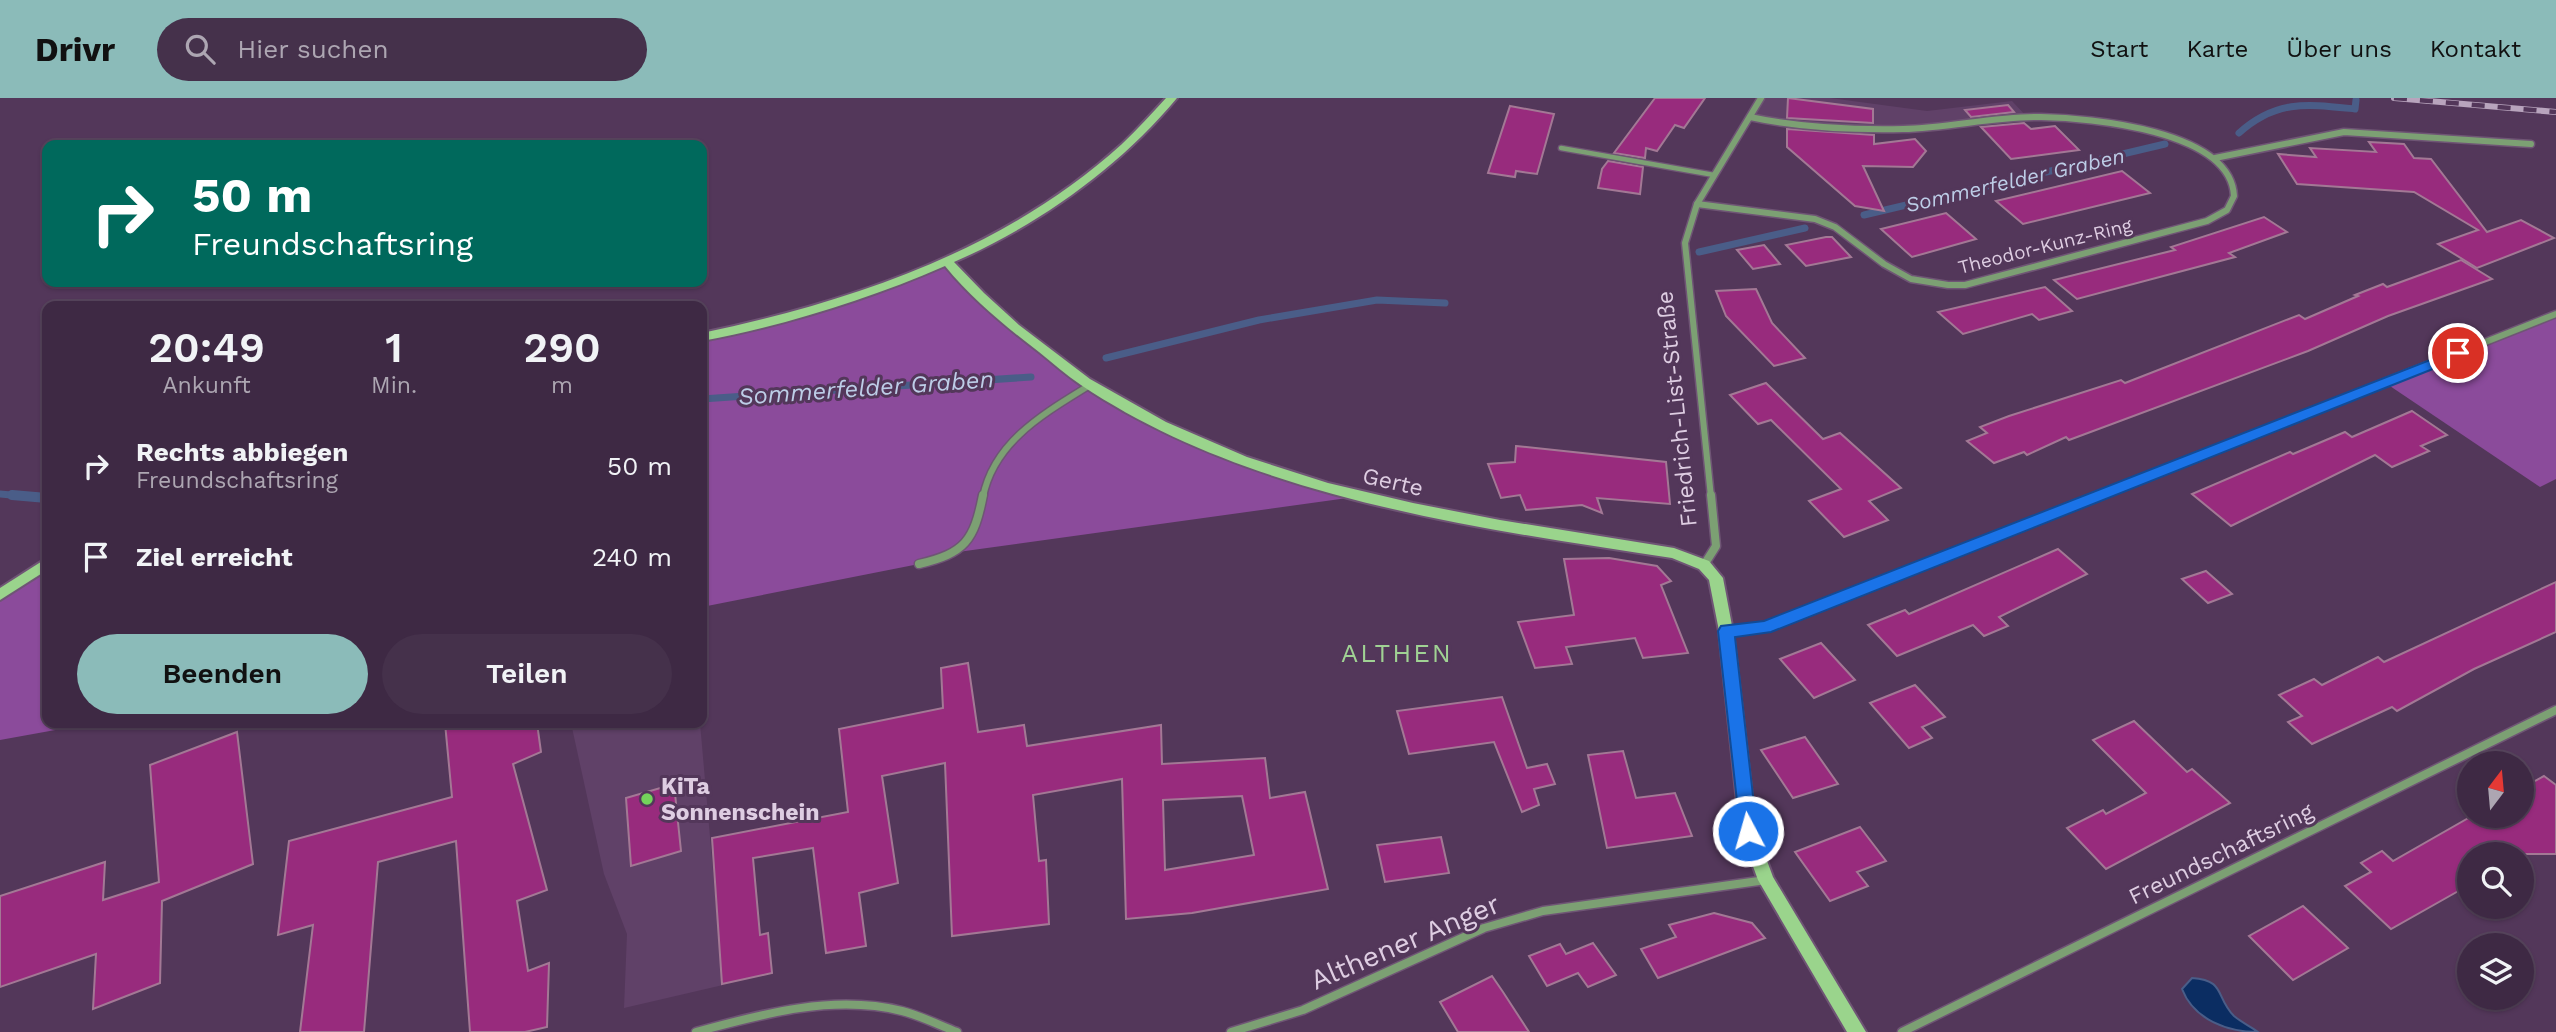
<!DOCTYPE html>
<html lang="de">
<head>
<meta charset="utf-8">
<style>
  body { margin:0; font-family:"Work Sans",sans-serif; background:#45314b; color:#f1f3f6; height:100vh; display:flex; flex-direction:column; font-size:26px; white-space:nowrap }
  * { box-sizing:border-box; margin:0 }
  p { font-size:23px; color:#ada6b2 }
  .icon { flex:none; width:38px; height:38px; fill:none; stroke:currentColor; stroke-width:2; stroke-linecap:round; stroke-linejoin:round }
  .map { position:relative; flex:1; overflow:hidden }
  .panel { position:absolute; left:42px; top:203px; width:665px; height:427px; display:flex; flex-direction:column; background:#3e2944; border-radius:14px; box-shadow:0 2px 5px #0004,0 0 0 2px #57455d }
  .panel>* { flex:none }
  .top-card { position:absolute; left:42px; top:42px; width:665px; height:147px; border-radius:14px; box-shadow:0 2px 5px #0004,0 0 0 2px #57455d; background:#00695c; color:#fff; overflow:hidden }
  .needle { width:46px; rotate:16deg }
  .fabs { position:absolute; left:2457px; top:653px; display:grid; gap:14px }
  .fabs a { display:grid; place-items:center; width:77px; height:77px; border-radius:50%; background:#3e2944; box-shadow:0 2px 5px #0004,0 0 0 2px #57455d; font-size:35px }
  .pin { position:absolute; display:grid; place-items:center; width:60px; height:60px; color:#fff; margin:-30px; border:4px solid #fff; border-radius:50%; box-shadow:0 2px 7px #0007 }
  .me { position:absolute; width:77px; margin:-38px; rotate:354deg; stroke-linejoin:round; filter:drop-shadow(0 0 5px #0008) }
  .turn { display:flex; align-items:center; gap:24px; height:147px; padding:0 35px; font-size:32px }
  .turn .icon { width:91px; height:91px; stroke-width:2.5 }
  .turn b { display:block; font-size:49px; line-height:60px }
  .eta { display:flex; justify-content:space-evenly; align-items:center; height:119px; text-align:center }
  .eta b { font-size:42px; font-weight:600; line-height:49px }
  .primary-button { display:flex; gap:14px; margin-top:auto; padding:14px 35px }
  .primary-button a { flex:1; height:80px; border-radius:42px; background:#8bbbb9; color:#111; font-size:28px; font-weight:600; line-height:80px; text-align:center }
  .primary-button a+a { background:#45314b; color:#f1f3f6 }
  ul { padding:0; list-style:none }
  li { display:flex; align-items:center; gap:21px; height:91px; padding:0 35px }
  li div { flex:1 }
  li b { display:block; font-size:26px }
  li em { font-style:normal }
  header { display:flex; align-items:center; gap:42px; box-sizing:border-box; height:98px; padding:0 35px; background:#8bbbb9; color:#111 }
  header strong { font-size:33px }
  nav { display:flex; gap:38px; margin-inline-start:auto; font-size:24px }
  .search { width:490px; height:63px; background:#45314b; display:flex; align-items:center; gap:18px; box-sizing:border-box; padding:0 24px; border-radius:38px; color:#ada6b2; font-size:26px }
  .map>svg:first-child { display:block }
  .built { fill:#604168 }
  .green { fill:#8b4b9b }
  .water { fill:#0b2d62; stroke:#4a5d88; stroke-width:2 }
  .lines { fill:none; stroke-linecap:round; stroke-linejoin:round }
  .stream-far1 { stroke:#4a5d88; stroke-width:7 }
  .stream { stroke:#4a5d88; stroke-width:10 }
  .building { fill:#982b7d; stroke:#a37895; stroke-width:2; fill-rule:evenodd }
  .lane-casing { stroke:#6f5575; stroke-width:7 }
  .street-far1-casing { stroke:#6f5575; stroke-width:9 }
  .street-casing { stroke:#6f5575; stroke-width:11 }
  .secondary-casing { stroke:#6f5575; stroke-width:4 }
  .lane { stroke:#7ca073; stroke-width:4.5 }
  .street-far1 { stroke:#7ca073; stroke-width:6 }
  .street { stroke:#7ca073; stroke-width:8 }
  .secondary { fill:#9ad48c; fill-rule:evenodd }
  .rail-casing { stroke:#b8a4bd; stroke-width:6 }
  .rail { stroke:#53375a; stroke-width:4.5; stroke-dasharray:13; stroke-linecap:butt }
  .route { fill:#1a73e8; stroke:#114b97; stroke-width:2 }
  .poi-dot { fill:#74d25b; stroke:#53375a; stroke-width:2.5 }
  .labels { text-anchor:middle; dominant-baseline:central; stroke-width:6; stroke-linejoin:round; paint-order:stroke }
  .far-street-label { font-size:19px; fill:#decde2; stroke:#53375a }
  .far-water-label { font-size:21px; font-style:italic; fill:#bdcde7; stroke:#53375a }
  .street-label { font-size:23px; fill:#decde2; stroke:#53375a }
  .poi-label { font-size:23px; font-weight:bold; fill:#decde2; stroke:#53375a; text-anchor:start }
  .water-label { font-size:24px; font-style:italic; fill:#bdcde7; stroke:#53375a }
  .quarter-label { font-size:26px; letter-spacing:2px; fill:#a0d294; stroke:#53375a }
  .near-street-label { font-size:28px; fill:#decde2; stroke:#53375a }
</style>
</head>
<body>
<header>
<strong>Drivr</strong>
<div class="search"><svg class="icon" aria-label="search" viewBox="0 0 24 24"><circle cx="10" cy="10" r="6"/><path d="M15 15l6 6"/></svg>Hier suchen</div>
<nav><a>Start</a><a>Karte</a><a>Über uns</a><a>Kontakt</a></nav>
</header>
<div class="map">
<svg width="2556" height="934" viewBox="0 0 2556 934">
  <rect width="100%" height="100%" fill="#53375a"/>
  <g class="built">
    <path d="M1761 0H1830L1927 13 2012 3 2028 20 1936 30 1826 31 1750 19Z"/>
    <path d="M571 625H700L723 887 624 910 627 836 604 776Z"/>
  </g>
  <g class="green">
    <path d="M947 163 961 180 1090 288 1227 357 1362 398 958 454 919 466 702 509V239L791 217Z"/>
    <path d="M2556 216V381L2540 389 2384 284Z"/>
    <path d="M47 465V625H94L0 642V497Z"/>
  </g>
  <path class="water" d="M2192 880C2226 882 2215 899 2234 918 2241 924 2250 928 2258 934 2228 934 2194 922 2182 891Z"/>
  <g class="lines">
    <g class="stream-far1">
      <path d="M2239 35C2277 1 2308 6 2355 11L2356 2"/>
      <path d="M1864 117 2165 46"/>
      <path d="M1699 154 1805 130"/>
      <path d="M1106 260 1259 222 1377 202 1445 205"/>
      <path d="M702 301 1031 279"/>
      <path d="M0 396 33 399"/>
    </g>
    <path class="stream" d="M12 397 47 400"/>
  </g>
  <g class="building">
    <path d="M1655 0H1705L1684 30 1675 27 1657 53 1646 50 1645 60 1614 55Z"/>
    <path d="M1788 0 1873 11V25L1787 20Z"/>
    <path d="M2008 7 2014 14 1971 19 1965 12Z"/>
    <path d="M1510 8 1554 16 1537 76 1516 73 1515 79 1488 75Z"/>
    <path d="M2024 25 2031 31 2055 28 2079 52 2011 61 1981 29Z"/>
    <path d="M1787 31 1874 37V46L1915 41 1926 53 1913 69 1863 68 1884 113 1855 108 1787 49Z"/>
    <path d="M2369 44 2404 46 2414 60 2431 61 2487 134 2521 122 2554 140 2477 170 2438 146 2478 132 2414 94 2297 86 2278 56 2316 59 2310 50 2376 54Z"/>
    <path d="M1608 63 1643 69 1640 96 1598 90 1602 71Z"/>
    <path d="M2122 73 2150 95 2023 126 1996 103Z"/>
    <path d="M1946 115 1976 141 1912 159 1881 131Z"/>
    <path d="M2264 119 2287 134 2229 155 2235 159 2077 201 2054 182 2175 152 2171 149Z"/>
    <path d="M1826 139H1832L1851 159 1806 168 1786 147Z"/>
    <path d="M1764 147 1780 166 1753 171 1737 152Z"/>
    <path d="M2461 162 2492 181 2388 218 2308 253 2069 342 2066 339 2027 357 2024 354 1994 365 1967 343 1987 335 1980 329 2009 318 2121 282 2125 285 2299 217 2305 221 2358 198 2355 197 2383 186 2387 189Z"/>
    <path d="M2045 189 2072 213 2039 222 2032 216 1963 236 1938 214Z"/>
    <path d="M1756 191 1772 225 1805 260 1774 268 1726 218 1716 193Z"/>
    <path d="M1766 285 1823 341 1840 335 1901 390 1869 403 1888 422 1844 439 1809 403 1841 391 1771 322 1758 326 1730 297Z"/>
    <path d="M2412 313 2447 337 2421 348 2429 353 2392 369 2375 357 2231 428 2192 396 2290 354 2293 356 2345 334 2352 339Z"/>
    <path d="M1516 348 1666 364 1670 406 1597 400 1602 415 1582 407 1526 412 1520 397 1501 400 1488 366 1515 364Z"/>
    <path d="M2058 451 2087 476 1999 519 2008 528 1984 538 1973 527 1897 558 1868 527 1905 512 1909 516Z"/>
    <path d="M1609 460 1657 468 1671 483 1661 487 1688 555 1643 560 1635 540 1566 549 1572 566 1535 570 1518 524 1574 517 1564 461Z"/>
    <path d="M2206 473 2232 496 2208 505 2182 481Z"/>
    <path d="M2556 484V534L2474 571 2397 613 2392 609 2312 646 2288 624 2302 618 2279 597 2314 581 2322 587 2378 559 2384 564Z"/>
    <path d="M1821 545 1855 582 1814 600 1780 561Z"/>
    <path d="M968 565 978 634 1024 627 1027 648 1161 627 1162 666 1265 660 1270 700 1305 694 1328 791 1192 815 1126 821 1122 681 1033 697 1039 763 1046 762 1049 826 952 838 945 665 882 678 898 785 859 795 866 848 826 855 813 750 753 760 760 837 768 835 772 875 722 886 712 740 848 714 839 631 943 610 941 570ZM1242 698 1254 757 1165 772 1163 702Z"/>
    <path d="M1915 587 1945 619 1922 629 1932 640 1909 650 1870 605Z"/>
    <path d="M1502 599 1527 670 1547 666 1555 686 1534 691 1539 707 1522 714 1494 644 1409 656 1397 613Z"/>
    <path d="M2134 623 2187 674 2192 671 2230 705 2106 771 2067 730 2103 712 2106 716 2146 695 2093 642Z"/>
    <path d="M445 625H537L541 654 513 666 547 792 517 803 528 873 549 865 547 929 525 934H470L456 743 378 764 364 934H300L313 827 278 837 289 743 452 699Z"/>
    <path d="M237 634 253 766 162 803 160 885 93 911 96 856 0 889V798L105 764 103 802 159 784 150 667Z"/>
    <path d="M1805 639 1838 686 1793 700 1761 652Z"/>
    <path d="M1623 653 1636 700 1675 695 1692 738 1607 750 1588 657Z"/>
    <path d="M2544 678 2556 687V756H2469V787L2391 831 2345 788 2371 774 2361 765 2382 753 2393 763 2472 718H2522V690Z"/>
    <path d="M674 686 681 753 631 768 626 700Z"/>
    <path d="M1860 729 1886 763 1857 774 1868 788 1830 803 1795 754Z"/>
    <path d="M1441 739 1449 775 1385 784 1377 747Z"/>
    <path d="M2303 808 2348 850 2293 882 2249 838Z"/>
    <path d="M1714 815 1752 825 1765 840 1658 880 1641 851 1676 839 1669 827Z"/>
    <path d="M1593 845 1616 877 1588 889 1578 875 1547 888 1529 858 1560 846 1566 856Z"/>
    <path d="M1492 878 1503 894 1529 934H1458L1440 904Z"/>
  </g>
  <g class="lines">
    <g class="lane-casing">
      <path id="lane" d="M1561 50 1714 77"/>
    </g>
    <g class="street-far1-casing">
      <g id="street-far1">
        <path d="M2215 60 2344 34 2531 46"/>
        <path d="M1697 106 1815 121 1835 129 1884 166 1911 181 1948 187H1965L2207 123 2227 112 2234 98C2231 32 2090 20 2041 19 1995 18 1950 30 1903 31 1852 32 1801 30 1750 19"/>
        <path d="M983 399C994 343 1045 315 1090 287"/>
        <path d="M1711 399 1685 145 1697 106 1761 0"/>
        <path d="M2095 399 2556 216"/>
      </g>
    </g>
    <g class="street-casing">
      <g id="street">
        <path d="M919 466C965 455 974 443 983 397"/>
        <path d="M1704 467 1716 448 1711 397"/>
        <path d="M1726 533 1766 529 2099 397"/>
        <path d="M696 934C762 916 833 896 902 913 921 918 939 927 957 934"/>
        <path d="M1231 934 1303 912 1484 830 1543 813 1766 782"/>
        <path d="M1902 934 2556 612"/>
      </g>
    </g>
    <g class="secondary-casing">
      <g id="secondary">
        <path d="M1166 0H1177C1119 70 1037 128 954 164L984 195 1019 227 1090 281 1166 324 1247 359 1328 385 1413 405 1500 422 1674 450 1709 463 1723 480 1733 533 1756 733 1773 779 1866 934H1847L1758 782 1740 733 1719 533 1709 482 1699 471 1672 460C1475 430 1250 400 1081 287 1066 277 1053 265 1039 254 1005 228 972 201 945 168 867 202 786 227 702 243V235C854 203 1005 152 1122 46 1138 31 1152 15 1166 0Z"/>
        <path d="M47 460V472L0 502V490Z"/>
      </g>
    </g>
    <use href="#lane" class="lane"/>
    <use href="#street-far1" class="street-far1"/>
    <use href="#street" class="street"/>
    <use href="#secondary" class="secondary"/>
    <g class="rail-casing">
      <path id="rail" d="M2394 0 2556 14"/>
    </g>
    <use href="#rail" class="rail"/>
  </g>
  <path class="route" d="M2458 251 2463 252V259L1771 534 1735 539 1757 733 1754 739H1741L1718 533 1721 528 1764 523Z"/>
  <circle class="poi-dot" cx="647" cy="701" r="7"/>
  <g class="labels">
    <g class="far-street-label">
      <text transform="translate(2045 148) rotate(-14)">Theodor-Kunz-Ring</text>
    </g>
    <g class="far-water-label">
      <text transform="translate(2015 82) rotate(-13)">Sommerfelder Graben</text>
    </g>
    <g class="street-label">
      <text transform="translate(1677 311) rotate(-96)">Friedrich-List-Straße</text>
      <text transform="translate(1393 384) rotate(13)">Gerte</text>
      <text transform="translate(2221 756) rotate(-26)">Freundschaftsring</text>
    </g>
    <g class="poi-label">
      <text x="661" y="688">KiTa<tspan x="661" dy="26">Sonnenschein</tspan></text>
    </g>
    <g class="water-label">
      <text transform="translate(866 290) rotate(-4)">Sommerfelder Graben</text>
    </g>
    <g class="quarter-label">
      <text x="1397" y="555">ALTHEN</text>
    </g>
    <g class="near-street-label">
      <text transform="translate(1405 844) rotate(-23)">Althener Anger</text>
    </g>
  </g>
</svg>
<div class="fabs">
<a><svg class="needle" viewBox="-14 -14 28 28"><path d="M0-13l5 13h-10z" fill="#e53935"/><path d="M0 13l5-13h-10z" fill="#ada6b2"/></svg></a>
<a><svg class="icon" aria-label="search" viewBox="0 0 24 24"><circle cx="10" cy="10" r="6"/><path d="M15 15l6 6"/></svg></a>
<a><svg class="icon" aria-label="layers" viewBox="0 0 24 24"><path d="M12 4l9 5-9 5-9-5zM3 14l9 5 9-5"/></svg></a>
</div>
<div class="pin" style="left:2458px;top:255px;background:#d93025"><svg class="icon" aria-label="arrive" viewBox="0 0 24 24"><path d="M6 21V4h12l-3 4 3 4H6"/></svg></div>
<svg class="me" style="left:1748px;top:733px" viewBox="-20 -20 40 40"><circle r="17" fill="#1a73e8" stroke="#fff" stroke-width="3"/><path d="M0-11L8 9 0 5-8 9z" fill="#fff"/></svg>
<div class="top-card">
<div class="turn"><svg class="icon" aria-label="right" viewBox="0 0 24 24"><path d="M7 20v-9h11M14 6l5 5-5 5"/></svg><div><b>50 m</b>Freundschaftsring</div></div>
</div>
<section class="panel">
<div class="eta">
<div><b>20:49</b><p>Ankunft</p></div>
<div><b>1</b><p>Min.</p></div>
<div><b>290</b><p>m</p></div>
</div>
<ul>
<li><svg class="icon" aria-label="right" viewBox="0 0 24 24"><path d="M7 20v-9h11M14 6l5 5-5 5"/></svg><div><b>Rechts abbiegen</b><p>Freundschaftsring</p></div><em>50 m</em></li>
<li><svg class="icon" aria-label="arrive" viewBox="0 0 24 24"><path d="M6 21V4h12l-3 4 3 4H6"/></svg><div><b>Ziel erreicht</b></div><em>240 m</em></li>
</ul>
<div class="primary-button"><a>Beenden</a><a>Teilen</a></div>
</section>
</div>
</body>
</html>
